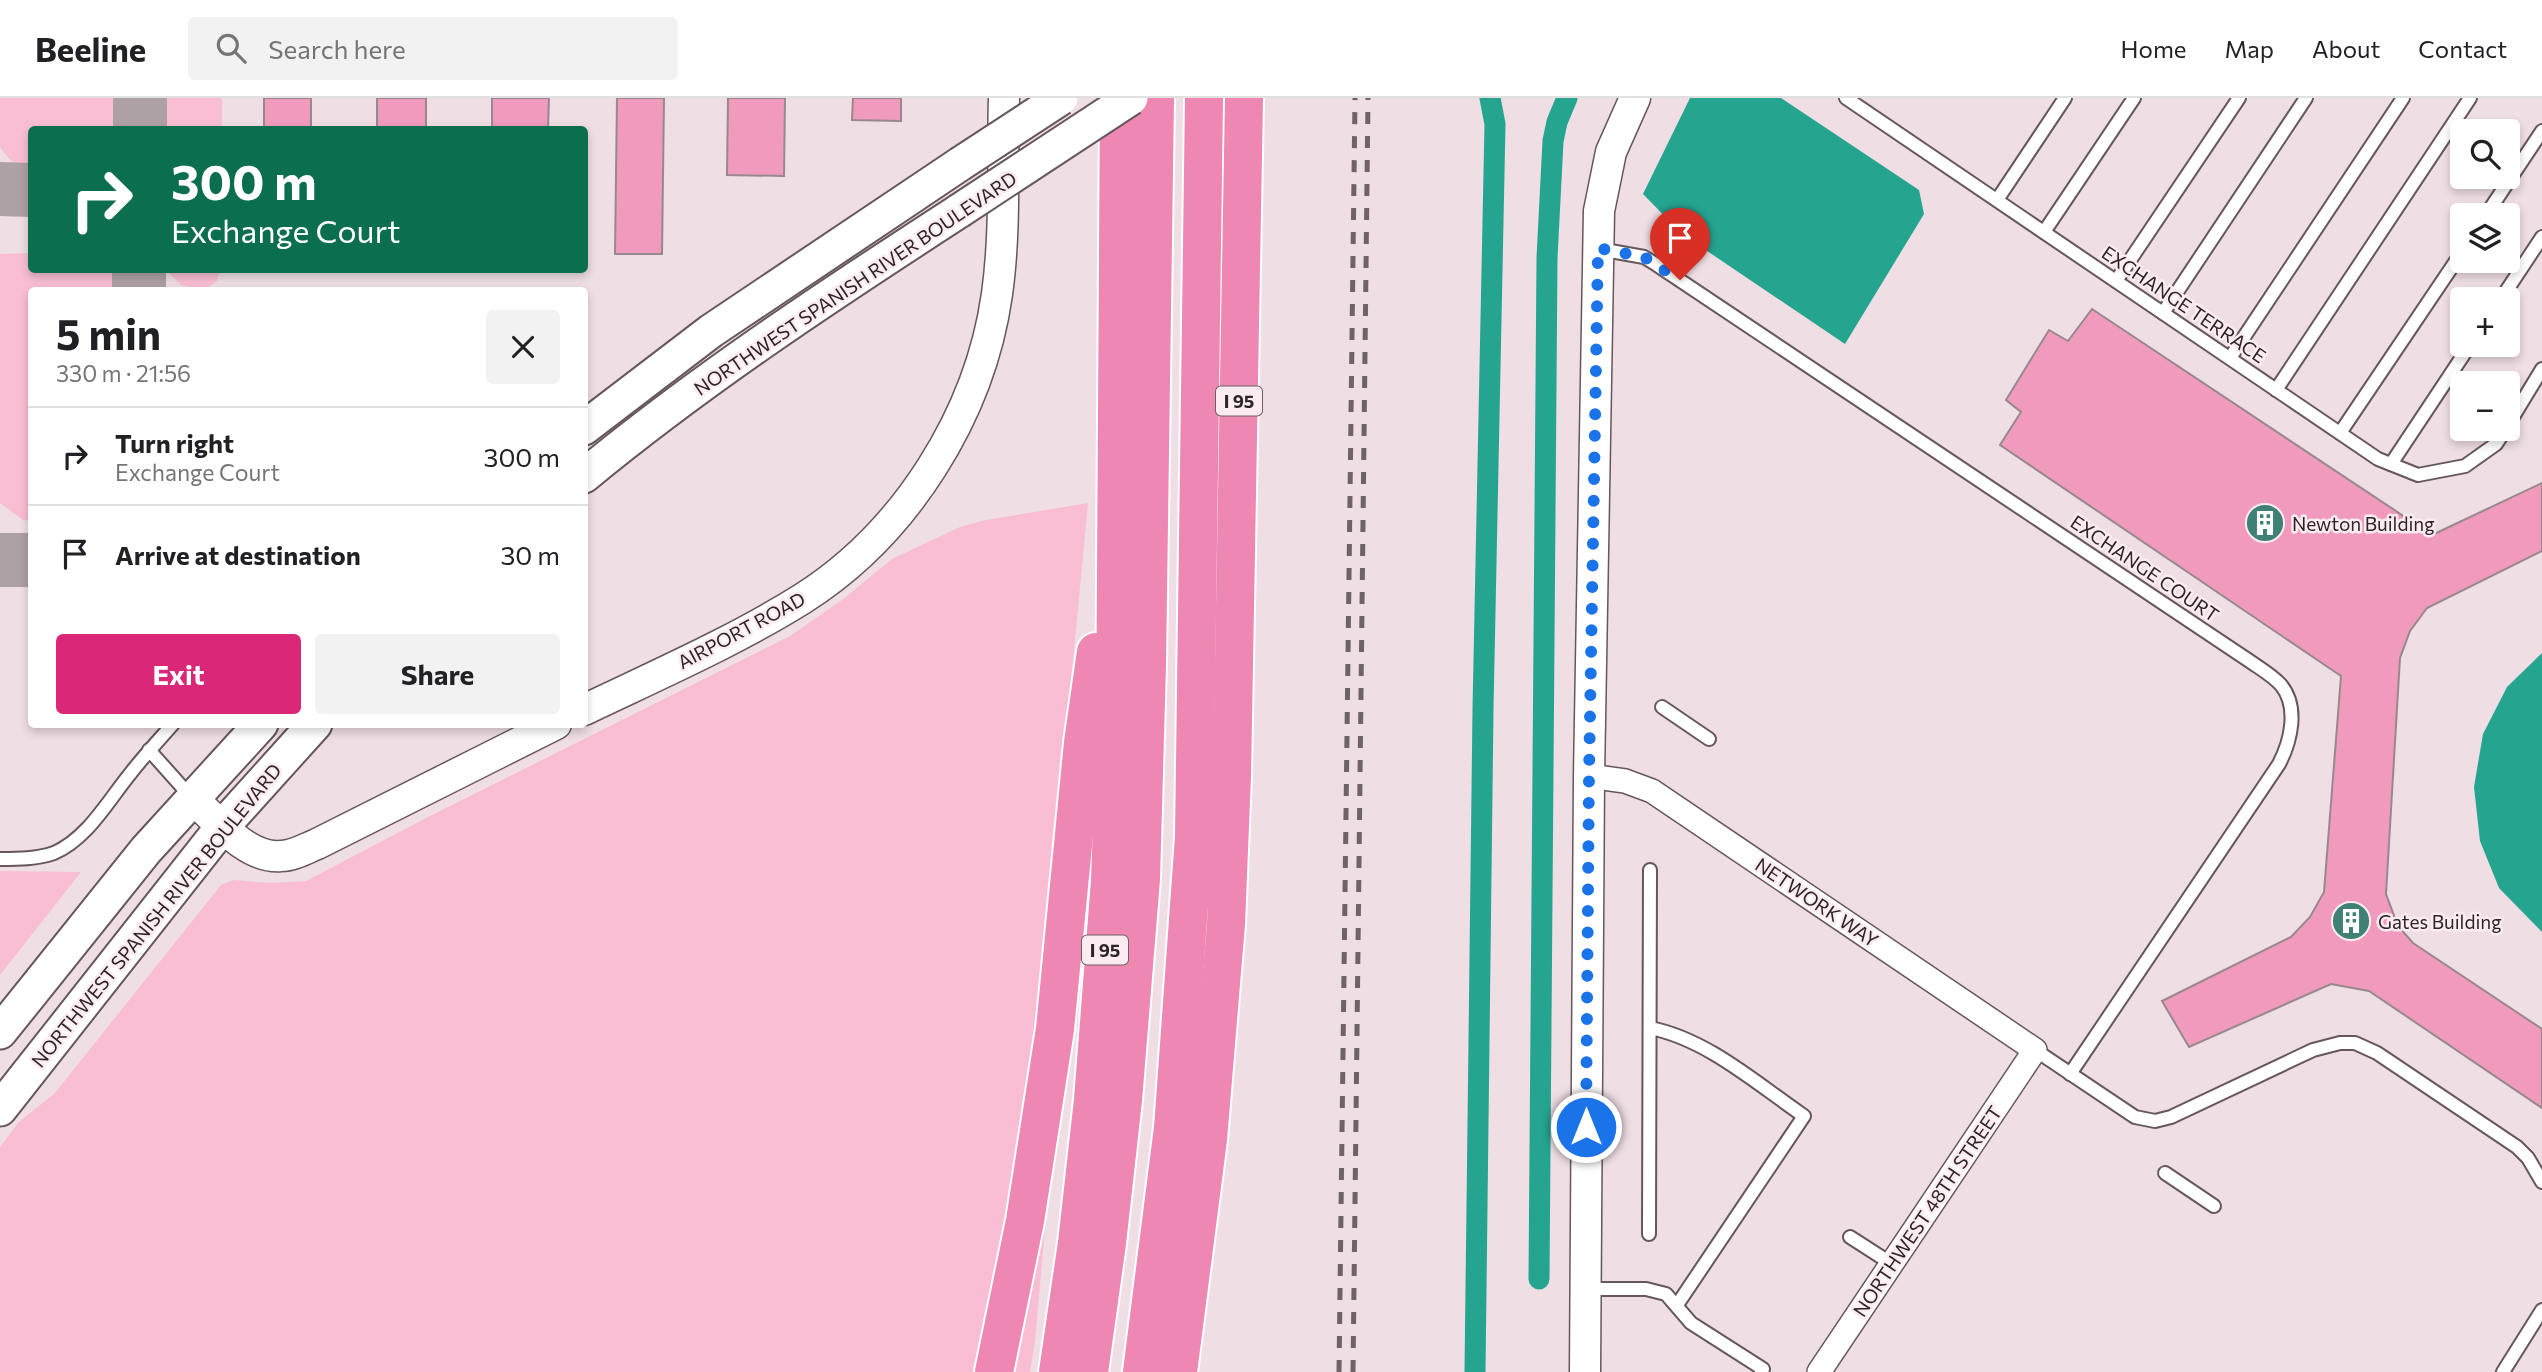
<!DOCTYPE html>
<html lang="en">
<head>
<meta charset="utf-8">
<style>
  body { margin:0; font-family:Commissioner,sans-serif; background:#f2f2f2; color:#202124; height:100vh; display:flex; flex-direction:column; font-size:26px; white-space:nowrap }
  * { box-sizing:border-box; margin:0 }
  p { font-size:23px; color:#757577 }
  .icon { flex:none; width:38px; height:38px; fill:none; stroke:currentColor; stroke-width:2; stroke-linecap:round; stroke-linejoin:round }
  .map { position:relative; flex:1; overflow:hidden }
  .drawer { position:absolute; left:28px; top:189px; width:560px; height:441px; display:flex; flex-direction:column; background:#fff; border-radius:7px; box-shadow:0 4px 10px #0003 }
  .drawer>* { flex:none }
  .banner { position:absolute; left:28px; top:28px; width:560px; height:147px; border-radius:7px; box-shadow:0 4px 10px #0003; background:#0b6e4f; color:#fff; overflow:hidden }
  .controls { position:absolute; left:2450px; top:21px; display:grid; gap:14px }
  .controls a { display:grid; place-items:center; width:70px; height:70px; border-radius:7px; background:#fff; box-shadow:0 4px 10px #0003; font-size:35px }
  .pin { position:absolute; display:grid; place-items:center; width:60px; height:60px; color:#fff; margin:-72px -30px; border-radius:50% 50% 50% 0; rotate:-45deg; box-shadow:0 0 7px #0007 }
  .pin .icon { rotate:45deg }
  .me { position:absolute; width:77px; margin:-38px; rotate:0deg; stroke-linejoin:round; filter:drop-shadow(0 0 5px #0008) }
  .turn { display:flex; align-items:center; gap:24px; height:147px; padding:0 28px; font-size:32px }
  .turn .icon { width:91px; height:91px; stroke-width:2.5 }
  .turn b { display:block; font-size:49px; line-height:60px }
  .round { display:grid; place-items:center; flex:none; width:74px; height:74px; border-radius:7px; background:#f2f2f2 }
  .head { display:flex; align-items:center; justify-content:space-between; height:119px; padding:0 28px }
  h1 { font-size:42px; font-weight:700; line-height:52px }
  .primary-button { display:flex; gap:14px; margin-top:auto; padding:14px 28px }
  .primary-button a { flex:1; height:80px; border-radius:7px; background:#db2777; color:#fff; font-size:28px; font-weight:700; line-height:80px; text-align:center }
  .primary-button a+a { background:#f2f2f2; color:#202124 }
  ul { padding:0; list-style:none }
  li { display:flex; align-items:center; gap:21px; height:98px; padding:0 28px; border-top:2px solid #e0e0e0 }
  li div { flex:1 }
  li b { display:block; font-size:26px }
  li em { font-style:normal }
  header { display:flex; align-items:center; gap:42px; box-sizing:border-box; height:98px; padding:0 35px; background:#fff; border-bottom:2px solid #e0e0e0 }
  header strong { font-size:33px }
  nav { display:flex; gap:38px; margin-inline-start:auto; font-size:24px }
  .search { width:490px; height:63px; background:#f2f2f2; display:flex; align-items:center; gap:18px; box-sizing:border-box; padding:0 24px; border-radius:7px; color:#757577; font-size:26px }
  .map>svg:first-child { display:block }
  .green { fill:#f9bed4 }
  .water { fill:#25a490 }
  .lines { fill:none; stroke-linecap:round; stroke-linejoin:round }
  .canal { stroke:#25a490; stroke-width:21 }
  .taxiway { stroke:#aea1a6; stroke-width:54 }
  .building { fill:#f09bbd; stroke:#98888e; stroke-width:2 }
  .service-casing { stroke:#65575c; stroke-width:16 }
  .minor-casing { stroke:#65575c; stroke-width:26 }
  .tertiary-casing { stroke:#65575c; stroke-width:33 }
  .secondary-casing { stroke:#65575c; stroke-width:37 }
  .motorway-casing { stroke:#fff; stroke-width:42 }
  .service { stroke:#fff; stroke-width:12 }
  .minor { stroke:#fff; stroke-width:23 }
  .tertiary { stroke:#fff; stroke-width:30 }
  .secondary { stroke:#fff; stroke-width:33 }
  .motorway { stroke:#ee87b2; stroke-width:38 }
  .rail { stroke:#6e6468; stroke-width:5; stroke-dasharray:12 12; stroke-linecap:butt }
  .secondary-bridge-casing { stroke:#65575c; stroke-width:37; stroke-linecap:butt }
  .secondary-bridge { stroke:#fff; stroke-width:33 }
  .route { stroke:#1a73e8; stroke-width:12; stroke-dasharray:0 21.6 }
  .labels { text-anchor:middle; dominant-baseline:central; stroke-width:5; stroke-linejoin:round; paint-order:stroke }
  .shield { fill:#fcebf1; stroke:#6a6064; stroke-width:2 }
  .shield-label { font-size:18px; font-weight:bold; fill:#2c2528 }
  .street-label { font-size:19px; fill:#2c2528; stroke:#fcebf1 }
  .poi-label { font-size:19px; fill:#2c2528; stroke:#fcebf1; text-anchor:start }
</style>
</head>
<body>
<header>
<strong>Beeline</strong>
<div class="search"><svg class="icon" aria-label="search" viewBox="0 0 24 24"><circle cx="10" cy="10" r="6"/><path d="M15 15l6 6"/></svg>Search here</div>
<nav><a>Home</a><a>Map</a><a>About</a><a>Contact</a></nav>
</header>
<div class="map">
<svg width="2542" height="1274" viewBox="0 0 2542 1274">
  <rect width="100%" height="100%" fill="#efdee4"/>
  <g class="green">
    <path d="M0 0H124V31L32 32 31 71C18 71 7 60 0 49Z"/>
    <rect x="161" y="0" width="61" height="31"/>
    <path d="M31 155 32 172H122V192H32L31 423 23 422 0 405V156Z"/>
    <path d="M166 172H220L217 183 204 192 181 187Z"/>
    <path d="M1088 405 1028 1039 978 1274H0V1049L19 1024 55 995 221 787 233 782 271 785 306 783 432 717 790 538 842 502 892 461 960 429 986 422Z"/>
    <path d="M0 773 81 774 0 877Z"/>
    <path d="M1052 1051 1035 1243 1030 1274H995Z"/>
  </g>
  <g class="water">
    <path d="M1690 0H1781L1919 92 1924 116 1845 246 1682 136 1643 96Z"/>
    <path d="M2542 555V834L2499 790 2480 743 2474 689 2483 636 2507 589Z"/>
  </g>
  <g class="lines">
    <g class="canal">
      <path d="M1539 1181 1547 160 1553 43 1557 24 1567 0"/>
      <path d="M1475 1274 1483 611 1495 26 1490 0"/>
    </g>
    <g class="taxiway">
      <path d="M140 32V0"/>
      <path d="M0 91 32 92"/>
      <path d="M139 192V172"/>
      <path d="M0 462H32"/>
    </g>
  </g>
  <g class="building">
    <rect x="264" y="0" width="47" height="32"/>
    <rect x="377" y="0" width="49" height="32"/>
    <path d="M492 0H549L548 32H492Z"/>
    <path d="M617 0H664L662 156H615Z"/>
    <path d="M728 0H785L784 78 727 77Z"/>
    <path d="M853 0H901V23L852 22Z"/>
    <path d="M2092 211 2432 437 2542 385V453L2427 510 2410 533 2400 560 2386 796 2398 828 2413 845 2542 931V1010L2369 893 2331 886 2189 949 2162 903 2291 839 2310 819 2324 794 2341 578 2000 347 2021 314 2006 302 2049 232 2068 243Z"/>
  </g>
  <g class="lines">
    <g class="service-casing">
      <g id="service">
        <path d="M1846 0 2378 361 2418 377 2465 368 2496 346 2506 331"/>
        <path d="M1997 102 2065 0"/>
        <path d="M2486 117 2542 33"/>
        <path d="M2044 134 2134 0"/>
        <path d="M1599 151 1644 159 1657 167 2251 564C2261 571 2273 578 2281 587 2299 609 2291 643 2279 666L2070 976"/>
        <path d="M2116 183 2239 0"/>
        <path d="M2501 201 2542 139"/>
        <path d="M2163 215 2306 0"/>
        <path d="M2230 260 2403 0"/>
        <path d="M2276 292 2470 0"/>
        <path d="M2508 327 2542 271"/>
        <path d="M2340 335 2462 154"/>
        <path d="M2391 366 2470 247"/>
        <path d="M1662 609 1709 641"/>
        <path d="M149 652 191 699"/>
        <path d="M0 761C18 761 37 761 54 755 87 741 108 703 130 676 143 659 158 643 173 626"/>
        <path d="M1650 930C1707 941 1757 986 1804 1018L1677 1207"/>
        <path d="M2035 952 2135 1019 2155 1023 2171 1019 2313 952 2340 945H2355L2377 955 2517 1049 2528 1060 2542 1084"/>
        <path d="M2165 1075 2214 1108"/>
        <path d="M1649 1136 1650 772"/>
        <path d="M1850 1139 1892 1166"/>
        <path d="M1584 1191H1646L1666 1196 1691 1225 1763 1271 1761 1274"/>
        <path d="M2503 1274 2542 1212"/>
      </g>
    </g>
    <g class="minor-casing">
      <path id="minor" d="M1589 678 1625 683 1652 693 2035 952 1819 1274"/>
    </g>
    <g class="tertiary-casing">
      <g id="tertiary">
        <path d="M584 612C657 577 733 544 802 501 905 436 980 317 997 196 1006 132 1002 65 1004 0"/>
        <path d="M192 700C216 721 246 761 281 758 293 758 305 751 317 746L556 626"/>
        <path d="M1585 1274 1589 678 1599 113 1611 54 1635 0"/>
      </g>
    </g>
    <g class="secondary-casing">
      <g id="secondary">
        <path d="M584 330 711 233 960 66"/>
        <path d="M584 378C703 280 831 196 959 113"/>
        <path d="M0 934 146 752 261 626"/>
        <path d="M0 1011 223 728 315 626"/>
      </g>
    </g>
    <g class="motorway-casing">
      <g id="motorway">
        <path d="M994 1274 1025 1123 1055 931 1083 645 1096 554"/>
        <path d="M1058 1274 1077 1145 1093 1002 1110 783 1115 639 1119 0"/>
        <path d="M1089 1274 1107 1145 1123 1002 1141 781 1147 566 1155 0"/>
        <path d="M1142 1274 1173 1030 1194 739 1204 0"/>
        <path d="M1178 1274 1208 1041 1226 826 1232 678 1244 0"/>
      </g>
    </g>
    <use href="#service" class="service"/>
    <use href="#minor" class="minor"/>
    <use href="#tertiary" class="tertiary"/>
    <use href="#secondary" class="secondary"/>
    <use href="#motorway" class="motorway"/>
    <g class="rail">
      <path d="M1339 1274 1355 0"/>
      <path d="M1353 1274 1368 0"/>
    </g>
    <g class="secondary-bridge-casing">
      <g id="secondary-bridge">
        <path d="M960 66 1061 0"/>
        <path d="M959 113 1131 0"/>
      </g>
    </g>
    <use href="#secondary-bridge" class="secondary-bridge"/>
  </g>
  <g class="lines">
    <path class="route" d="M1586 1029 1589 678 1598 150 1644 159 1680 182"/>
  </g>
  <defs>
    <g id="building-disc" transform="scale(2.0125)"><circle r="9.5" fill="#3f8275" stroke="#fcebf1"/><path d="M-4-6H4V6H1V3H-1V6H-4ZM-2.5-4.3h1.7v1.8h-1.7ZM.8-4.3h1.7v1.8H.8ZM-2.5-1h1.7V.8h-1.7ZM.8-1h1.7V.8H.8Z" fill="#fff"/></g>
  </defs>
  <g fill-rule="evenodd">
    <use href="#building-disc" x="2265" y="425"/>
    <use href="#building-disc" x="2351" y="823"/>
  </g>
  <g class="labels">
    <g class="shield">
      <rect x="1216" y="288.5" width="46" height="29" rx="5"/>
      <rect x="1082" y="837.5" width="46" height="29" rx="5"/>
    </g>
    <g class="shield-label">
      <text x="1239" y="303">I 95</text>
      <text x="1105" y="852">I 95</text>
    </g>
    <g class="street-label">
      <text transform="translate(855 185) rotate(-34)">NORTHWEST SPANISH RIVER BOULEVARD</text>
      <text transform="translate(2184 206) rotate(34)">EXCHANGE TERRACE</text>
      <text transform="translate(2145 470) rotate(34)">EXCHANGE COURT</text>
      <text transform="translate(741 532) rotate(-28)">AIRPORT ROAD</text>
      <text transform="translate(1817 804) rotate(34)">NETWORK WAY</text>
      <text transform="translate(156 817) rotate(-51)">NORTHWEST SPANISH RIVER BOULEVARD</text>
      <text transform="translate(1927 1113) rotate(-56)">NORTHWEST 48TH STREET</text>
    </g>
    <g class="poi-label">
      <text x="2292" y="425">Newton Building</text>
      <text x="2378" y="823">Gates Building</text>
    </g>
  </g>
</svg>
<div class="controls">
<a><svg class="icon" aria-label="search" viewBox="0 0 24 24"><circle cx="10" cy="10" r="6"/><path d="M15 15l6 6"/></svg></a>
<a><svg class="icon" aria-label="layers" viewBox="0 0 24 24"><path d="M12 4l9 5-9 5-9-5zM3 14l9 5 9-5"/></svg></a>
<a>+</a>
<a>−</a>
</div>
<div class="pin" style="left:1680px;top:182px;background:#d93025"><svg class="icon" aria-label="arrive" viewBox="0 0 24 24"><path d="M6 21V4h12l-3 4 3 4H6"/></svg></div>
<svg class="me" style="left:1586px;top:1029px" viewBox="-20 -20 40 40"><circle r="17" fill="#1a73e8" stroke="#fff" stroke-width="3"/><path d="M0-11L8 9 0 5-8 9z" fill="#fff"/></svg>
<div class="banner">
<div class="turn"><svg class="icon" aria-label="right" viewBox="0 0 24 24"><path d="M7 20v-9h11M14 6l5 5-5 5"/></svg><div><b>300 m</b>Exchange Court</div></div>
</div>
<section class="drawer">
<div class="head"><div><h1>5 min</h1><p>330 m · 21:56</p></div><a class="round"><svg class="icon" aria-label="close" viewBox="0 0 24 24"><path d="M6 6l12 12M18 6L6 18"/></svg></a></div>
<ul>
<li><svg class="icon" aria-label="right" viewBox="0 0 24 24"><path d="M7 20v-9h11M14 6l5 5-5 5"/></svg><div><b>Turn right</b><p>Exchange Court</p></div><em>300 m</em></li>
<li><svg class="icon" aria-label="arrive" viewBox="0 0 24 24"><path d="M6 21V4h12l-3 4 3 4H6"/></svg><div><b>Arrive at destination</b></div><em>30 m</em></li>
</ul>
<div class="primary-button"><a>Exit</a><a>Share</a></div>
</section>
</div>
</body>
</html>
